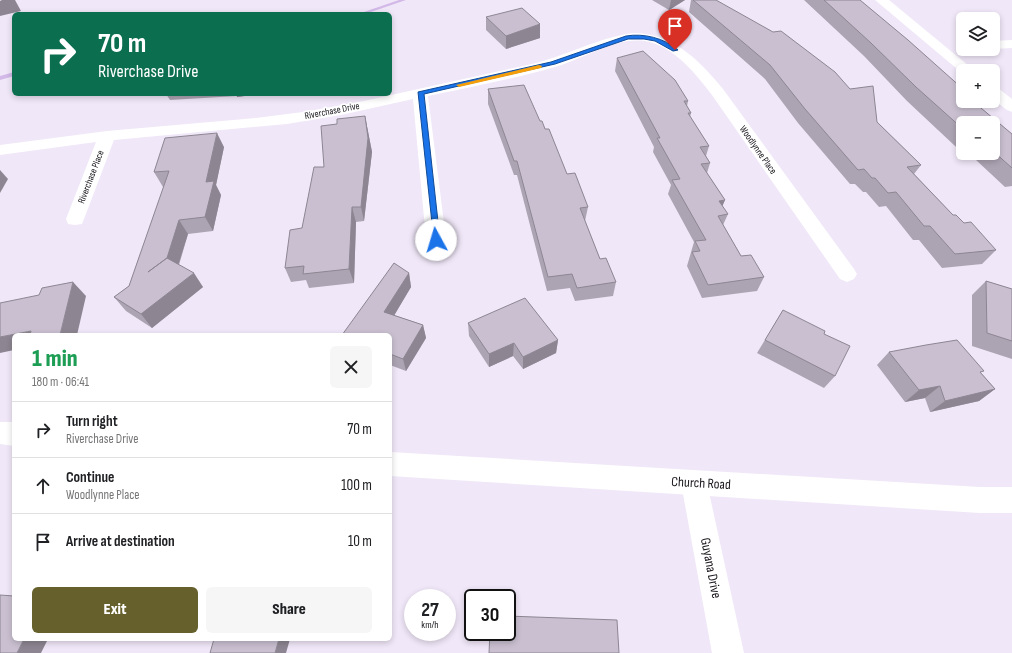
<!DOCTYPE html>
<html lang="en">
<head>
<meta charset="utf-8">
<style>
  body { margin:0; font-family:"Sofia Sans Condensed",sans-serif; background:#f6f6f6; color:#202124; height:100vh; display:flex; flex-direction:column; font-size:15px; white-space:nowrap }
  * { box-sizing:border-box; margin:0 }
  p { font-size:13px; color:#757577 }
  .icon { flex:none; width:22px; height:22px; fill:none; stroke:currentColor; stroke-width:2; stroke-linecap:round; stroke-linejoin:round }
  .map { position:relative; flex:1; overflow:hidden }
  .sheet { position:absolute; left:12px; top:333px; width:380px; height:308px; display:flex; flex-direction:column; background:#fff; border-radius:6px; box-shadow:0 2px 6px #0003 }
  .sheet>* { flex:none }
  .banner { position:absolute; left:12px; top:12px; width:380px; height:84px; border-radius:6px; box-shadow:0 2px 6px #0003; background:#0b6e4f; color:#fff; overflow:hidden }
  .buttons { position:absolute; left:956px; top:12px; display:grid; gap:8px }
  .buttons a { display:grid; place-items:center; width:44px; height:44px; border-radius:6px; background:#fff; box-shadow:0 2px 6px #0003; font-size:20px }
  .speed { position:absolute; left:404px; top:589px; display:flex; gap:8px; font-size:20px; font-weight:700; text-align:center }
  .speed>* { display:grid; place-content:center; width:52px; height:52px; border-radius:50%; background:#fff; box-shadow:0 2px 6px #0003; line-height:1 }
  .speed small { font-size:10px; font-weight:400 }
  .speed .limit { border:2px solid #111; border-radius:6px; background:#fff; color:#111 }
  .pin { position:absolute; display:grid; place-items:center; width:34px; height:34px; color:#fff; margin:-41px -17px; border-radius:50% 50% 50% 0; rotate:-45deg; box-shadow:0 0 4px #0007 }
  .pin .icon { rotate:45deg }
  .me { position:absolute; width:44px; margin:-22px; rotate:354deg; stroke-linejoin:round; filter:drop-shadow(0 0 3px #0008) }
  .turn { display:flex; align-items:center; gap:14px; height:84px; padding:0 20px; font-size:18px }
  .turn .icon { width:52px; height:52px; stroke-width:2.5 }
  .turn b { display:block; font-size:28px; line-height:34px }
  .round { display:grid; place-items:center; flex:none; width:42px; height:42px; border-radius:6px; background:#f6f6f6 }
  .headline { display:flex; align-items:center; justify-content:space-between; height:68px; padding:0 20px }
  h1 { font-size:24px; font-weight:800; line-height:30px; color:#1e9e55 }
  .primary-button { display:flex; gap:8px; margin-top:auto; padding:8px 20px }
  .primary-button a { flex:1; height:46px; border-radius:6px; background:#66602d; color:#fff; font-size:16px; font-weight:800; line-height:46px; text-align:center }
  .primary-button a+a { background:#f6f6f6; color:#202124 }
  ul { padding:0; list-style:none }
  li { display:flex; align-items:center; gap:12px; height:56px; padding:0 20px; border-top:1px solid #e0e0e0 }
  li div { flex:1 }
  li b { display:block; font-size:15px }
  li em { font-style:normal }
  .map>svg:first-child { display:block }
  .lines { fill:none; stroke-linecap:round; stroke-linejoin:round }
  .stream { fill:#d3b9e8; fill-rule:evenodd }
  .street { fill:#fff; fill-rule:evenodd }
  .secondary { fill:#fff; fill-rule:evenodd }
  .wall { fill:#ada4b3; fill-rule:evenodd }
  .shaded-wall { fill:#8d8692 }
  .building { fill:#c9bfd0; stroke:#8d8692 }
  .route { fill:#1a73e8; stroke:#114b97 }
  .slow { fill:#f59e0b }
  .labels { text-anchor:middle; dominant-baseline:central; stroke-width:3.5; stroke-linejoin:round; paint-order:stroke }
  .far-street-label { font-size:10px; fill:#1b171d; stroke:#fff }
  .near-street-label { font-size:14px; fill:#1b171d; stroke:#fff }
</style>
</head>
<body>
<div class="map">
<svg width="1012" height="653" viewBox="0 0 1012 653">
  <rect width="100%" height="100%" fill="#f0e7f8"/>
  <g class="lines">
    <g class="stream">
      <path d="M399 0H406L365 14H358Z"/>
      <path d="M14 72V76L0 80V76Z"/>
    </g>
    <g class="street">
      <path d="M875 0H889L975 71H963V74Z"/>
      <path d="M633 33C673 33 699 60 723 89L854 269 857 274 854 279 847 282 840 279 712 95C696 74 674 46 645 41 614 37 584 59 555 67 514 79 470 87 428 96L446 239 443 244 436 246 429 244 426 239 413 99 341 115 287 124 114 140 84 219 82 224 75 225 68 224 66 219 96 142 0 155V145L107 131 256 118 303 112 364 101 532 64C566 56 597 38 633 33Z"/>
      <path d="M1012 40V48L993 49V41Z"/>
      <path d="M993 86 998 88 1012 99V112L1007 110 993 99Z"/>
      <path d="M694 470 703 474 707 483 744 653H712L681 483 685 474Z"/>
    </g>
    <g class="secondary">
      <path d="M0 422H14V446L0 444Z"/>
      <path d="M390 452 980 487H1012V513H980L390 476Z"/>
    </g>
  </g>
  <g class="wall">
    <path d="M652 0H685L669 10Z"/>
    <path d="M691 0H716L877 122 921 165 914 174 953 215 964 223 996 250 982 264 942 268 919 240H913L886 206 879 207 866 192H863L855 184H850L798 123 765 79 689 12Z"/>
    <path d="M804 0H860L976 105 1012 134V186L1005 187 976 160H970L907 101 864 56ZM963 123H993V153H963Z"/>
    <path d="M486 17 540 38 506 49 486 30Z"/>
    <path d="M617 58 688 101 687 106 691 113 690 117 709 146 706 156 710 163 707 173 725 200 722 206 728 214 723 225 741 256 764 277 757 291 702 298 687 266 694 242 668 194 671 185 653 152 654 147 615 71Z"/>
    <path d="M488 89 540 121 545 129 567 174 588 207 585 221 600 259 616 282 613 296 575 301 570 288 547 291 517 175H514L488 104Z"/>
    <path d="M166 94H259L237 97V96L170 100Z"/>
    <path d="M365 116 372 152 364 221 356 222 354 283 309 288 306 280 291 282 285 268 302 228 324 167 337 124Z"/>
    <path d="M224 147 216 185 221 195 213 231 188 234 179 265 203 287 152 328 126 311 114 297 129 286 164 187H163L154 172Z"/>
    <path d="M409 273 411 287 394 315 423 325 426 338 406 371 390 365V335H342Z"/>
    <path d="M986 281 1012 289V359L972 346V295Z"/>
    <path d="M783 310 824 334 835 376 824 388 757 353Z"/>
    <path d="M468 323 558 340 556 353 523 369 513 356 489 367 469 336Z"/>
    <path d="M889 352 981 373 995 389 979 401 930 412 925 398 905 402 877 365Z"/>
  </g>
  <g class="shaded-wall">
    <path d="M2 0H15L21 11 0 16V1Z"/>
    <path d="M671 0H685L669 10Z"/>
    <path d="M540 24V38L506 49V36Z"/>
    <path d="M236 94H259L237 97Z"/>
    <path d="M365 116 372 152 364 221 361 207Z"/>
    <path d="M217 133 224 147 216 185 221 195 213 231 205 217 206 182Z"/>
    <path d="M0 170 8 179 0 193Z"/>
    <path d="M725 200 719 214V201Z"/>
    <path d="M352 207 356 222 354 283 349 269Z"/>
    <path d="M179 220 188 234 176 272H148Z"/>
    <path d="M194 273 203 287 152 328 141 314Z"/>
    <path d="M409 273 411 287 388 326 384 312Z"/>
    <path d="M73 282 86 296 77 335H60Z"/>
    <path d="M423 325 426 338 406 371 403 359Z"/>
    <path d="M31 331 36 335H14V350L0 353V337Z"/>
    <path d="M558 340 556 353 523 369V357Z"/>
    <path d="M514 343 513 356 489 367V354Z"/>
    <path d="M940 386 925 398 905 402 919 390Z"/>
    <path d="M995 389 979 401 930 412 945 401Z"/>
    <path d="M24 639H48L41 653H17Z"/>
    <path d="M279 639H290L286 653H275Z"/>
  </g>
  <g class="building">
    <path d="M693 0H716L773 32 781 31 835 72 850 89 873 86 877 122 921 165 907 167 953 215H956L964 223 971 222 996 250 955 254 930 226H924L896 192 888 193 875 178H872L864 169 858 170 805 109 770 65Z"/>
    <path d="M824 0H860L908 40 963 89V101H976L978 103H975L1012 134V168L993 151V123H963V129L916 87 871 43Z"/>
    <path d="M522 8 540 24 506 36 486 17Z"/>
    <path d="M643 51 675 80 688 101H684L691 113H688L709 146 700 147 710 163 701 164 725 200 719 201 728 214 718 216 741 256 751 255 764 277 708 285 692 252 700 251 695 241 706 240 672 180 680 179 657 138H660L617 58Z"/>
    <path d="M524 85 540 121H542L545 129H549L567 174 575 173 588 207 580 208 600 259 606 258 616 282 577 288 572 274 548 277 517 161H514L488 89Z"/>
    <path d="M365 116 368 138 361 207H352L349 269 303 274 304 266 285 268 290 230 302 228 314 167H324L321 126 337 124V119Z"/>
    <path d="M217 133 206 182 214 181 205 217 179 220 167 258 148 272 167 258 194 273 141 314 114 297 129 286 169 171 154 172 165 138Z"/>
    <path d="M394 263 409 273 384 312 423 325 403 359 390 354V335H342Z"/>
    <path d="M986 281 1012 289V341L987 333Z"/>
    <path d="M73 282 60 335H30L31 331 0 337V303L39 295 42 288Z"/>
    <path d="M525 298 558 340 523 357 514 343 489 354 468 323Z"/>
    <path d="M783 310 825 331 824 334 850 346 835 376 765 340Z"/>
    <path d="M957 340 984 371 980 372 995 389 945 401 940 386 919 390 889 352 926 345Z"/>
    <path d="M0 595 14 596V639H24L17 653H0Z"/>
    <path d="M507 616 617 620 619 653H489L490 632H507Z"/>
    <path d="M214 639H279L275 653H210Z"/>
  </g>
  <path class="route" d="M626 36C644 33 664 38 678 50L673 51 655 41 644 39H628L555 64 424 94 440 240 439 242H434L418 92 551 62Z"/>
  <path class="slow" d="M539 65 542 66 541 68 459 87 456 85Z"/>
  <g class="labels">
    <g class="far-street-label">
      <text transform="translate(332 111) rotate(-11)">Riverchase Drive</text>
      <text transform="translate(758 150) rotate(55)">Woodlynne Place</text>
      <text transform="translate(91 177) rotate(-69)">Riverchase Place</text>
    </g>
    <g class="near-street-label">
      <text transform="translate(701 483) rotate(3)">Church Road</text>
      <text transform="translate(711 568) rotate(79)">Guyana Drive</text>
    </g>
  </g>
</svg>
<div class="buttons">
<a><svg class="icon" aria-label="layers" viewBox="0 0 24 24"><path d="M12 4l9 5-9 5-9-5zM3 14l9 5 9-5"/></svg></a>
<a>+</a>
<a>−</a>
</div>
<div class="speed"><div>27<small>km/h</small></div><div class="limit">30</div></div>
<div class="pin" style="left:675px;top:50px;background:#d93025"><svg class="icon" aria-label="arrive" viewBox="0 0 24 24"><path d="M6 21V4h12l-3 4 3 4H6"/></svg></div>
<svg class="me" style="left:436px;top:240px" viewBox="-20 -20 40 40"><circle r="19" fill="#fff"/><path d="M0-13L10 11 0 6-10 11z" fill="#1a73e8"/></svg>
<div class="banner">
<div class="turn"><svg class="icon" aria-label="right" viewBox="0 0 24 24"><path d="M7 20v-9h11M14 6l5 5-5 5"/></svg><div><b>70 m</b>Riverchase Drive</div></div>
</div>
<section class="sheet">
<div class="headline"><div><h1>1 min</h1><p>180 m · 06:41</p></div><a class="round"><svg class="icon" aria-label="close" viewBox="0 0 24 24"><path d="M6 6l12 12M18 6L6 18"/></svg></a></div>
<ul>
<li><svg class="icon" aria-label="right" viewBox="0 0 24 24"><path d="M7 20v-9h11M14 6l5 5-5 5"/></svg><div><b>Turn right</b><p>Riverchase Drive</p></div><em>70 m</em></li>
<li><svg class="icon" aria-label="ahead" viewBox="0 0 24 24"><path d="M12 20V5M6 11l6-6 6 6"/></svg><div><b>Continue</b><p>Woodlynne Place</p></div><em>100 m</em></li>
<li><svg class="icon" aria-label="arrive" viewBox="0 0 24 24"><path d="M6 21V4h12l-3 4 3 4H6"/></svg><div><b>Arrive at destination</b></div><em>10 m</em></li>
</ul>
<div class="primary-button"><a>Exit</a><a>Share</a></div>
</section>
</div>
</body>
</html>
